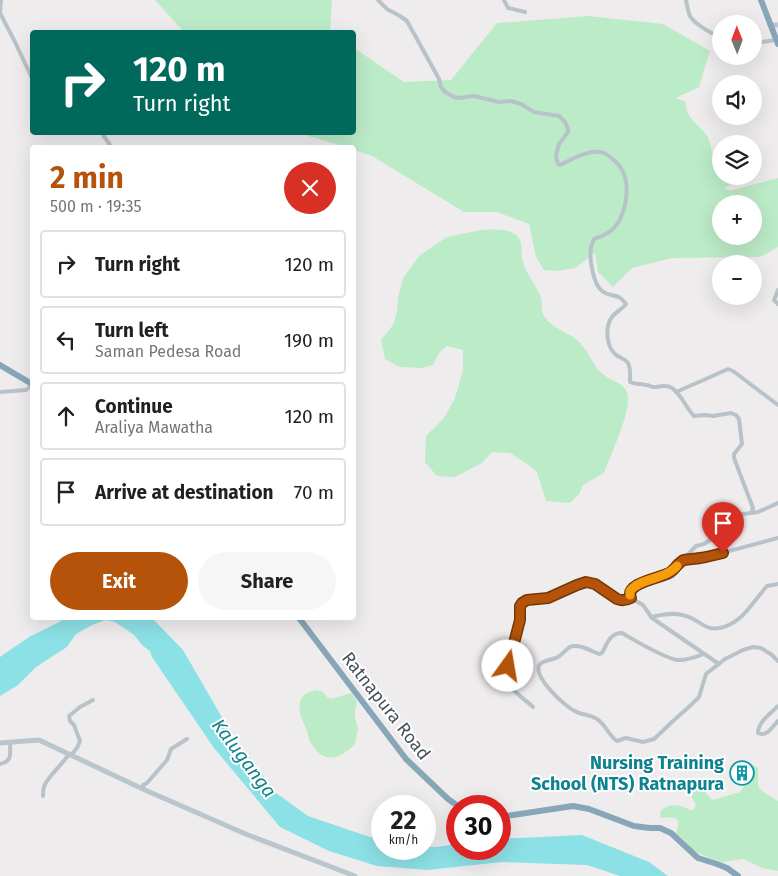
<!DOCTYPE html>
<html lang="en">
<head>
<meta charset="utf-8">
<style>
  body { margin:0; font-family:"Fira Sans",sans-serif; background:#f6f6f6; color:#202124; height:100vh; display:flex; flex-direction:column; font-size:19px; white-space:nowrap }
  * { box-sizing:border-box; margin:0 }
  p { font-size:16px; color:#757577 }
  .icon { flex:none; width:28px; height:28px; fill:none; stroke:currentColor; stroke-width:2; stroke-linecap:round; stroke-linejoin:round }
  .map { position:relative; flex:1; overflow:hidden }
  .drawer { position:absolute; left:30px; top:145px; width:326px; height:475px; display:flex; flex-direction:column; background:#fff; border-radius:5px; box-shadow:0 5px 20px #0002 }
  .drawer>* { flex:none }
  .guide { position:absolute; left:30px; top:30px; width:326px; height:105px; border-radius:5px; box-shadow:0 5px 20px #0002; background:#00695c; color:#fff; overflow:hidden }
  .needle { width:32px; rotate:359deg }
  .tools { position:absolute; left:712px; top:15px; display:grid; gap:10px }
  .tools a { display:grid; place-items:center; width:50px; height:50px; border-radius:50%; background:#fff; box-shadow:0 5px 20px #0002; font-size:25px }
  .speed { position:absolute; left:371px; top:795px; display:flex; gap:10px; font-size:25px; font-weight:700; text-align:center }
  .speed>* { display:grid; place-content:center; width:65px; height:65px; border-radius:50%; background:#fff; box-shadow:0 5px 20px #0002; line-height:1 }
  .speed small { font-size:12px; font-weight:400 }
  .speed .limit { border:8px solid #d22; background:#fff; color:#111 }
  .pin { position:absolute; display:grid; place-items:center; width:42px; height:42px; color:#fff; margin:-51px -21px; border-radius:50% 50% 50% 0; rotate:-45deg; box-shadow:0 0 5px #0007 }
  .pin .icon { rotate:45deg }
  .me { position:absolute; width:55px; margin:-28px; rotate:13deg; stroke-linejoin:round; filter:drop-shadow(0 0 4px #0008) }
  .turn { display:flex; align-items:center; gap:18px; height:105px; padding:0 20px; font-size:22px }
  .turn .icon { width:65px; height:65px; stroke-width:2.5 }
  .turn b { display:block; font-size:35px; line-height:42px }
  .round { display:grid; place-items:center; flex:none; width:52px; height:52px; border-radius:26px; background:#f6f6f6 }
  .head { display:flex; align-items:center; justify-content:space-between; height:85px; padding:0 20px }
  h1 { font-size:30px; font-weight:700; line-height:38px; color:#b45309 }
  .button { display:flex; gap:10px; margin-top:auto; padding:10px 20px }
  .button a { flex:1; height:58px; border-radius:30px; background:#b45309; color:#fff; font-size:20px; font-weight:700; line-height:58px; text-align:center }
  .button a+a { background:#f6f6f6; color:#202124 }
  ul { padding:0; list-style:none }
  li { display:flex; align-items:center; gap:15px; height:68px; margin:0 10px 8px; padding:0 10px; border:2px solid #e0e0e0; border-radius:5px }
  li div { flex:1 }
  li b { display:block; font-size:19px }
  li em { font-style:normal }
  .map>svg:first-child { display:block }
  .green { fill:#bcebc7; fill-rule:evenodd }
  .water { fill:#8ce1e6 }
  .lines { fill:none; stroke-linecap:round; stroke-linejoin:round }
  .street { stroke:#b8c3c9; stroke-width:4 }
  .secondary { stroke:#b9c6ce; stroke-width:5 }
  .highway { stroke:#87a7b9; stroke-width:6 }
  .route-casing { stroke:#753606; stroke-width:12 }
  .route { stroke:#b45309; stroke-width:9 }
  .slow { stroke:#f59e0b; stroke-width:9 }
  .labels { text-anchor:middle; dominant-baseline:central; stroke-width:4; stroke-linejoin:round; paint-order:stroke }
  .street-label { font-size:18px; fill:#465359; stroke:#fff }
  .culture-label { font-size:18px; font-weight:bold; fill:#0d838f; stroke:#fff; text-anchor:end }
  .water-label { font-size:19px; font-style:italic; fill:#148388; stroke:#fff }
</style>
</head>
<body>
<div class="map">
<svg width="778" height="876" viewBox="0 0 778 876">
  <rect width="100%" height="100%" fill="#efeced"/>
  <g class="green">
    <path d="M155 0H332L330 32H331H184Z"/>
    <path d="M588 16 663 24 710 51 699 87 676 98 686 102C685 117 696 122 705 133 710 138 711 149 713 156L721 155V176H744L725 188 726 190H733L778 178V247L760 257 672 258 632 268 613 287 598 272 595 253 575 268 556 271 544 270 536 257 529 224 497 212H464L372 156 354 150V148L346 147 298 133 354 132V48L404 82 451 80 497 23ZM721 204H754V236H721Z"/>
    <path d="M481 230C494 230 516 226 521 243 522 249 521 255 523 262 526 274 535 283 540 295 543 301 541 308 543 314 550 329 571 332 581 344 589 353 595 369 604 375 610 380 621 382 626 390 635 405 610 456 604 473L583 485 579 494 570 503 546 501 537 472 527 464 510 453 492 452 482 463 455 477 437 476 425 462 426 436 444 418 455 398 463 370V350L447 346 439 353 433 365 422 368 400 367 385 359 381 340 393 325 397 312 398 298 403 278 420 255 447 237Z"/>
    <path d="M315 690 323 692 328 698 331 699 351 693C362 706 354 703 355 716 355 720 357 724 358 728 358 733 355 739 355 744 339 760 324 765 311 743 308 739 308 733 306 728 302 720 298 711 300 702 302 694 309 692 315 690Z"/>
    <path d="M753 765 758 768V786L762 791 778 801V871L762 868 744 859 723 862 709 858 694 851 684 840 676 834C676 831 678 828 678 825 680 815 666 818 661 818L660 812C668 802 680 805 690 810H693L696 805 692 798 693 792 700 789 705 791 708 796 713 800 740 792 748 781 750 768Z"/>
  </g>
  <path class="water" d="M66 618H152L183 650 235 740 249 757 276 793 308 816 370 837 382 839V849H425V846L436 847 457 844 458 849H500V839L582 835 649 862 668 876H620L587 865 502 862 427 870 377 866 329 851 280 827 214 748 152 657 150 651 143 646 134 635 115 622 106 620 92 625 76 634 67 647 36 667 18 685 0 696V657L29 637 59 622Z"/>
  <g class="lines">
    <g class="street">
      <path d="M1 0 0 13 15 42 31 76 32 78"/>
      <path d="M378 0 387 9 400 16 407 21 433 68 439 79 441 87 445 92 454 97 459 98 474 96 499 102 511 101 521 104 534 112 559 116 565 122 568 129V132L559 144 557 151 556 157 558 164 560 165C572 159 591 148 604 153 608 155 611 158 614 160 618 164 621 167 623 172 631 189 625 218 612 230 607 234 600 237 594 239 593 242 592 244 591 247 589 258 593 284 602 291 611 298 618 292 626 304 622 310 616 311 612 317 605 326 606 346 615 354 619 358 625 358 628 363 631 368 630 377 630 382 636 385 640 383 646 385 649 385 649 386 653 387 660 387 666 384 672 388 682 395 686 408 694 416L705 415 713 416 731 413 736 415 739 419 742 444 734 454V458L753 508 751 513 727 516 722 520 710 540 704 544 696 546 672 571 666 575 634 586 630 591V594L631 598 643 605 652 618 719 664"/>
      <path d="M504 0 508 8 525 12"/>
      <path d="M686 0C687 5 688 12 690 16 695 25 713 34 721 38"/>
      <path d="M754 43 776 40"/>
      <path d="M101 132 112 148"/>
      <path d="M778 290 774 300 778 304"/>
      <path d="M0 392 26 390 32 385"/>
      <path d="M676 392 708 378 728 369 733 371 778 405"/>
      <path d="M751 513 758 512 778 503"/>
      <path d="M682 561 699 559 778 538"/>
      <path d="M651 617C661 615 672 612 682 615 692 616 698 623 707 627 719 632 733 624 742 616 751 607 759 595 767 586L778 584"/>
      <path d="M704 654C696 657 686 661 677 660 662 657 636 641 622 633 610 633 607 644 602 653L599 654C591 651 578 643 570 647 565 650 562 655 558 657 553 660 544 660 540 664 531 675 565 707 575 711 581 715 589 714 597 719 606 725 609 736 617 741L626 738 643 742 654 739 673 721 691 705 699 697 706 674 725 659 743 650 753 647 761 648 772 655 778 661"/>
      <path d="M778 706C771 713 758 722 758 733 767 737 772 727 778 721"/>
      <path d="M533 707C526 700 511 691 508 682 504 671 516 635 519 622 520 617 518 608 522 603 528 596 539 600 547 598 561 595 573 582 587 583 598 583 609 594 617 599L621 600 631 598"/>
      <path d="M71 755 77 748 80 741 74 725 70 721 69 716 80 707 93 700"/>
      <path d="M0 764C13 761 10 754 10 742"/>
      <path d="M144 789 143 785 147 783 167 760 171 749 187 739"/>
      <path d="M43 796C43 793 43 790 44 787 46 778 63 764 69 754"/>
    </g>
    <g class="secondary">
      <path d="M770 25H778"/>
      <path d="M0 743 39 740 145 790 248 835 355 876"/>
    </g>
    <g class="highway">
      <path d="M761 0 778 44"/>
      <path d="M0 365 32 384"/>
      <path d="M299 618 406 759 448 799 458 806"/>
      <path d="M500 817 573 806 589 809 634 826 650 828H660L671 833 698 858 717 864 727 868 738 876"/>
    </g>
  </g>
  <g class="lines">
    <g class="route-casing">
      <path id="route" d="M508 666 520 620V606L522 603 527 600 548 598 577 585 586 582 595 584 617 599C622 601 627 600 631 598 624 583 660 578 669 573 675 570 678 562 684 560 689 559 695 559 700 558 707 557 715 555 723 553"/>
    </g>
    <use href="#route" class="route"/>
    <path class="slow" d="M630 595V591C640 578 664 580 677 566"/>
  </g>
  <defs>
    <g id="building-ring" transform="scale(1.25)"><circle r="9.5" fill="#fff" stroke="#0f9aa8" stroke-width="1.5"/><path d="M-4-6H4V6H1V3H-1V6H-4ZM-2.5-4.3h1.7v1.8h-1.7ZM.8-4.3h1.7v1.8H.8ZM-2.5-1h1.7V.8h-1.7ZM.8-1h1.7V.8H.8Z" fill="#0f9aa8"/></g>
  </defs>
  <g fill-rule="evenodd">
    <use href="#building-ring" x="742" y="773"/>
  </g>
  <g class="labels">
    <g class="street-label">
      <text transform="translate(386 706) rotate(52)">Ratnapura Road</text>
    </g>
    <g class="culture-label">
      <text x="724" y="763">Nursing Training<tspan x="724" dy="21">School (NTS) Ratnapura</tspan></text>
    </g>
    <g class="water-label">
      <text transform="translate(244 758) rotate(53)">Kaluganga</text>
    </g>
  </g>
</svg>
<div class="tools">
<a><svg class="needle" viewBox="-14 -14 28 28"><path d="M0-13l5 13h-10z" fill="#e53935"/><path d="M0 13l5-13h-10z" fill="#757577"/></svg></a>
<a><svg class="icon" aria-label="sound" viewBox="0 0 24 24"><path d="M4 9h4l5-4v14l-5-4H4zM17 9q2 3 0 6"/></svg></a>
<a><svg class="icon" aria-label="layers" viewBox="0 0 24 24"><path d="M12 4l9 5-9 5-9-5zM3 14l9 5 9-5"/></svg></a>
<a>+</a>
<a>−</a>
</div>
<div class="speed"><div>22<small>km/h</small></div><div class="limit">30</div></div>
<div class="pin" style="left:723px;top:553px;background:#d93025"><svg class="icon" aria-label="arrive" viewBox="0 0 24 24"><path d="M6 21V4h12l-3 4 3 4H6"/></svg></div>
<svg class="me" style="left:508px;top:666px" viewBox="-20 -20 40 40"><circle r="19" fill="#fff"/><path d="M0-13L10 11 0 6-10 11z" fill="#b45309"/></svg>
<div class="guide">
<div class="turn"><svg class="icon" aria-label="right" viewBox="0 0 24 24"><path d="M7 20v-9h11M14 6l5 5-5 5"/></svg><div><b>120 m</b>Turn right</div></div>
</div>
<section class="drawer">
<div class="head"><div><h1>2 min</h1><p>500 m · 19:35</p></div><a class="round" style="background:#d93025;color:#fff"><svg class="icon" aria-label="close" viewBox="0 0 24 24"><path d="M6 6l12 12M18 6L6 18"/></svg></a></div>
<ul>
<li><svg class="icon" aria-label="right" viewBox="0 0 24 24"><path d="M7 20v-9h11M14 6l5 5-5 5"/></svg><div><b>Turn right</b></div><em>120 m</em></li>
<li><svg class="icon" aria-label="left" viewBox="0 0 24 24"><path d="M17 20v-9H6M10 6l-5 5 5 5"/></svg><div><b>Turn left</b><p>Saman Pedesa Road</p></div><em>190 m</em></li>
<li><svg class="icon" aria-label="ahead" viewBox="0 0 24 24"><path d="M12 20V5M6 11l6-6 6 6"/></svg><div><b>Continue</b><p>Araliya Mawatha</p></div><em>120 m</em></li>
<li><svg class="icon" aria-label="arrive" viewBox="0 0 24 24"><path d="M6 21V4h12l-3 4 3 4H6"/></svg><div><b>Arrive at destination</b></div><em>70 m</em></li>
</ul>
<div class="button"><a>Exit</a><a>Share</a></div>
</section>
</div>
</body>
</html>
